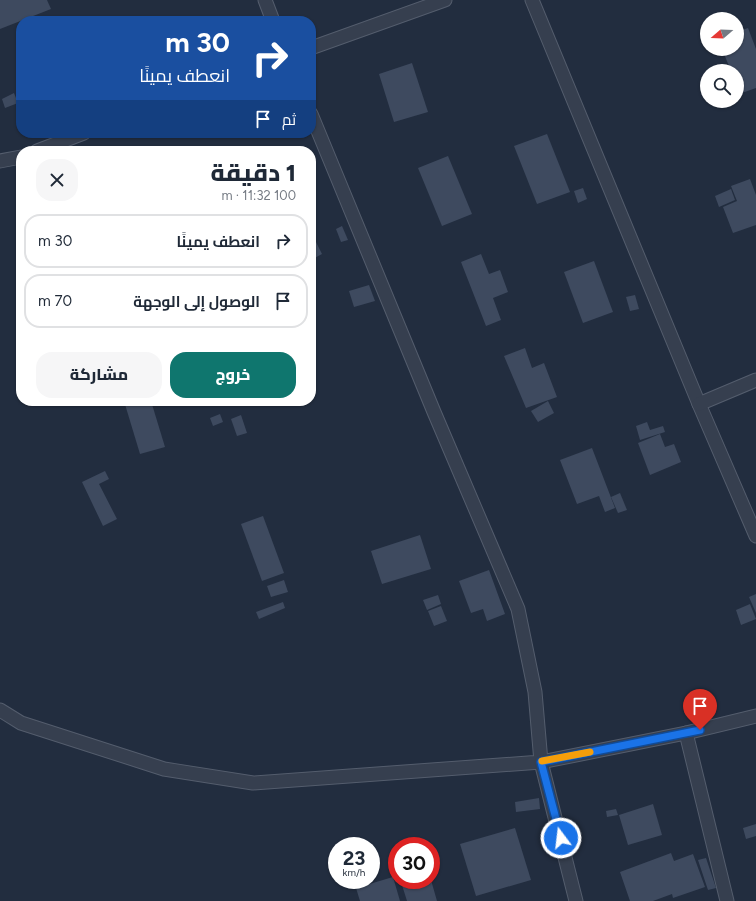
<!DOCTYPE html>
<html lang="ar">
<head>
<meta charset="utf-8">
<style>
  body { margin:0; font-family:Figtree,Cairo,sans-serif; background:#f6f6f7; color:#1f2937; direction:rtl; height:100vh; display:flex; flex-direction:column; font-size:15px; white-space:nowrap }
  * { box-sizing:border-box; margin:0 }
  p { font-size:13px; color:#747a83 }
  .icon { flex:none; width:22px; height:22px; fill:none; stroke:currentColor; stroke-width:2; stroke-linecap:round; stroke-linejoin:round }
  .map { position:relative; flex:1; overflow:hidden; direction:ltr }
  .drawer { position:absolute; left:16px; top:146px; width:300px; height:260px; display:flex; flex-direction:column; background:#fff; border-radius:16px; box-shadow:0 1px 3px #0004; direction:rtl }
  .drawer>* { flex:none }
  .guide { position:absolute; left:16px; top:16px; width:300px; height:122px; border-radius:16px; box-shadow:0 1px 3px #0004; direction:rtl; background:#1a4fa0; color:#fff; overflow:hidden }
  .needle { width:26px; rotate:251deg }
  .controls { position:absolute; left:700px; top:12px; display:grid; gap:8px }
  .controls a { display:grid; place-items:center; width:44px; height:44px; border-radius:50%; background:#fff; box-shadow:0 1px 3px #0004; font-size:20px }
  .speed { position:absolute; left:328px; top:837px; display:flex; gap:8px; font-size:20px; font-weight:700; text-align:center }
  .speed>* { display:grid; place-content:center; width:52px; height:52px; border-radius:50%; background:#fff; box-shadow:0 1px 3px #0004; line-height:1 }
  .speed small { font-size:10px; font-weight:400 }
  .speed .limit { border:6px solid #d22; background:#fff; color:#111 }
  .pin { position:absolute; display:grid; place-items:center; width:34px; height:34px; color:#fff; margin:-41px -17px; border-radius:50% 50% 50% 0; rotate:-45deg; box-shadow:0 0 4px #0007 }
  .pin .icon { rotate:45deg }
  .me { position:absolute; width:44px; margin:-22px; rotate:345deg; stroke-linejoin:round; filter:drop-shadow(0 0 3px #0008) }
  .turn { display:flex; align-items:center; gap:14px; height:84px; padding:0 20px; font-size:18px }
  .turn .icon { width:52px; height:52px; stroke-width:2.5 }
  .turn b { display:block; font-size:28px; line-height:34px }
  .then { display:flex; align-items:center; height:38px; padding:0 20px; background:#0003; gap:8px; font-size:15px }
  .round { display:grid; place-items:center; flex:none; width:42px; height:42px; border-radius:16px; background:#f6f6f7 }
  .head { display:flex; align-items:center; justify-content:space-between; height:68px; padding:0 20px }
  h1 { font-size:24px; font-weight:800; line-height:30px }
  .primary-button { display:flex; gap:8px; margin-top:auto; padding:8px 20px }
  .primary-button a { flex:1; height:46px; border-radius:16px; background:#0f766e; color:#fff; font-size:16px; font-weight:800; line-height:46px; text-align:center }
  .primary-button a+a { background:#f6f6f7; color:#1f2937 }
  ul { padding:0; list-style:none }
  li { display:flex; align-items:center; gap:12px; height:54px; margin:0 8px 6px; padding:0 12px; border:2px solid #e0e1e3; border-radius:16px }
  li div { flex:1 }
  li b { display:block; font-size:15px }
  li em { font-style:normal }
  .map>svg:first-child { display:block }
  .building { fill:#3e4a5f }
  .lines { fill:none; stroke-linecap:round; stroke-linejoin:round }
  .street-casing { stroke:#545d6d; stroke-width:15 }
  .street { stroke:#363f4f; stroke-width:13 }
  .route-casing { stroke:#114b97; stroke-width:10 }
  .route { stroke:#1a73e8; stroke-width:7 }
  .slow { stroke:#f59e0b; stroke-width:7 }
</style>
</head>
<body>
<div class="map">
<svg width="756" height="901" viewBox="0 0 756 901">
  <rect width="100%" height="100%" fill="#222d3f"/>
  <g class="building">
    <path d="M0 0H47L51 9 0 29Z"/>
    <path d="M748 28 756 49V88L739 94 737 88V71H731L722 49H737V32Z"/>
    <path d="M412 63 428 112 394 122 379 74Z"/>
    <path d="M14 93 18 103 5 108 2 99Z"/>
    <path d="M547 134 570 192 537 204 514 146Z"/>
    <path d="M448 156 472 214 442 226 418 168Z"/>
    <path d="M750 179 756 195V225L733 233 723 207 737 201 731 186Z"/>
    <path d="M583 188 587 199 578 203 574 191Z"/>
    <path d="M731 189 735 200 719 207 715 196Z"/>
    <path d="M342 226 348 240 341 242 336 229Z"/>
    <path d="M311 232 322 254 311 260Z"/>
    <path d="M481 254 489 274 500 270 508 292 493 298 501 320 486 326 461 262Z"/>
    <path d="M594 261 613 312 583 323 564 272Z"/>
    <path d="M369 285 375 301 354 307 349 291Z"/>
    <path d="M635 295 639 309 630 311 626 297Z"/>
    <path d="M525 348 532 368 544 363 557 397 526 408 504 356Z"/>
    <path d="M124 401H151L165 447 140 454Z"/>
    <path d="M548 401 554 413 538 422 531 411Z"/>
    <path d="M220 414 223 422 213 426 210 418Z"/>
    <path d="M241 415 247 433 237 436 231 419Z"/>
    <path d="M647 422 650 430 663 426 665 432 640 440 636 426Z"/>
    <path d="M660 434 665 447 674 444 681 462 650 475 638 443Z"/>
    <path d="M592 448 615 508 605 512 599 496 577 504 560 460Z"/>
    <path d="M105 471 109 479 99 484 117 519 103 526 82 482Z"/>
    <path d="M620 493 627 510 618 513 611 497Z"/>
    <path d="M263 516 284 573 262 581 241 524Z"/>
    <path d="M420 535 431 569 382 584 371 551Z"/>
    <path d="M489 570 505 614 487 621 483 609 471 613 459 581Z"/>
    <path d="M284 580 288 592 271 597 267 586Z"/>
    <path d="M756 594V613L749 597Z"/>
    <path d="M438 595 441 604 427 610 423 600Z"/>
    <path d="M283 602 285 608 259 619 256 612Z"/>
    <path d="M750 604 756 619 741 625 736 610Z"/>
    <path d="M441 606 447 621 434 626 428 611Z"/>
    <path d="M539 798 540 809 516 812 515 802Z"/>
    <path d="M653 804 662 835 628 845 619 815Z"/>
    <path d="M616 809 618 815 607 817 606 811Z"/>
    <path d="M756 824V836L746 839 743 828Z"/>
    <path d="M515 828 531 880 476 896 460 844Z"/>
    <path d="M671 853 674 861 693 854 705 887 673 898 672 894 653 901H630L620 872Z"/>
    <path d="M706 858 716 888 708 890 698 860Z"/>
    <path d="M393 877 400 901H360L356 888Z"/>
    <path d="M405 880H431L437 901H407L402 885 406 884Z"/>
  </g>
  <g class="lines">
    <g class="street-casing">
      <g id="street">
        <path d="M265 0 273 21"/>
        <path d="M532 0 699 404 756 536"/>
        <path d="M311 48 445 0"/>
        <path d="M37 151 84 133"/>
        <path d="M0 161 21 157"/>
        <path d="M699 404 756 380"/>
        <path d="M0 710 21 723 164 769 253 783 541 762 535 692 518 609 434 412 311 114"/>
        <path d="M686 733 727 901"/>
        <path d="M576 901 541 762 686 733 756 716"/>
      </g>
    </g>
    <use href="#street" class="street"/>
  </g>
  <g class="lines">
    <g class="route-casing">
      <path id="route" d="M561 838 541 762 700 730"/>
    </g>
    <use href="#route" class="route"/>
    <path class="slow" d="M542 761 590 752"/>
  </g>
</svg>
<div class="controls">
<a><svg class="needle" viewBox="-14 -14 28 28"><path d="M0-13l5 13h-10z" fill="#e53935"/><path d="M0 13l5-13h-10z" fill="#747a83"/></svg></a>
<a><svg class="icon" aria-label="search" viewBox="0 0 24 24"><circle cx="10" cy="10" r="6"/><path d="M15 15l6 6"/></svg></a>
</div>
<div class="speed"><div>23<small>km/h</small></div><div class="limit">30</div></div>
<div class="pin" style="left:700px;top:730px;background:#d93025"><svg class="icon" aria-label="arrive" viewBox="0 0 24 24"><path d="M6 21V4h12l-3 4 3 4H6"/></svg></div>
<svg class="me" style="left:561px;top:838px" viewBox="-20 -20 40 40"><circle r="17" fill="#1a73e8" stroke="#fff" stroke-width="3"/><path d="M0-11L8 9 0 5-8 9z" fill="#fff"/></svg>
<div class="guide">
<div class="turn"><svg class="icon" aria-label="right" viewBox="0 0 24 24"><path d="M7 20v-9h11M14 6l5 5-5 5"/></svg><div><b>30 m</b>انعطف يمينًا</div></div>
<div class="then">ثم<svg class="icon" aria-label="arrive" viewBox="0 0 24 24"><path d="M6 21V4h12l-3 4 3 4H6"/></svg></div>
</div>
<section class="drawer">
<div class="head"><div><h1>1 دقيقة</h1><p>100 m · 11:32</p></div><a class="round"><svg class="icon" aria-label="close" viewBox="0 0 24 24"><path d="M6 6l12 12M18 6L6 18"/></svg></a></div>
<ul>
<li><svg class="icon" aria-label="right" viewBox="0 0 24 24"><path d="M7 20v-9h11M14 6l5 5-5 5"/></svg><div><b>انعطف يمينًا</b></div><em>30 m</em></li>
<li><svg class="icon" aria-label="arrive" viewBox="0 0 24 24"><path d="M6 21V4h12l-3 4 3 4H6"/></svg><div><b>الوصول إلى الوجهة</b></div><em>70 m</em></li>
</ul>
<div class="primary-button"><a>خروج</a><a>مشاركة</a></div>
</section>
</div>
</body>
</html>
